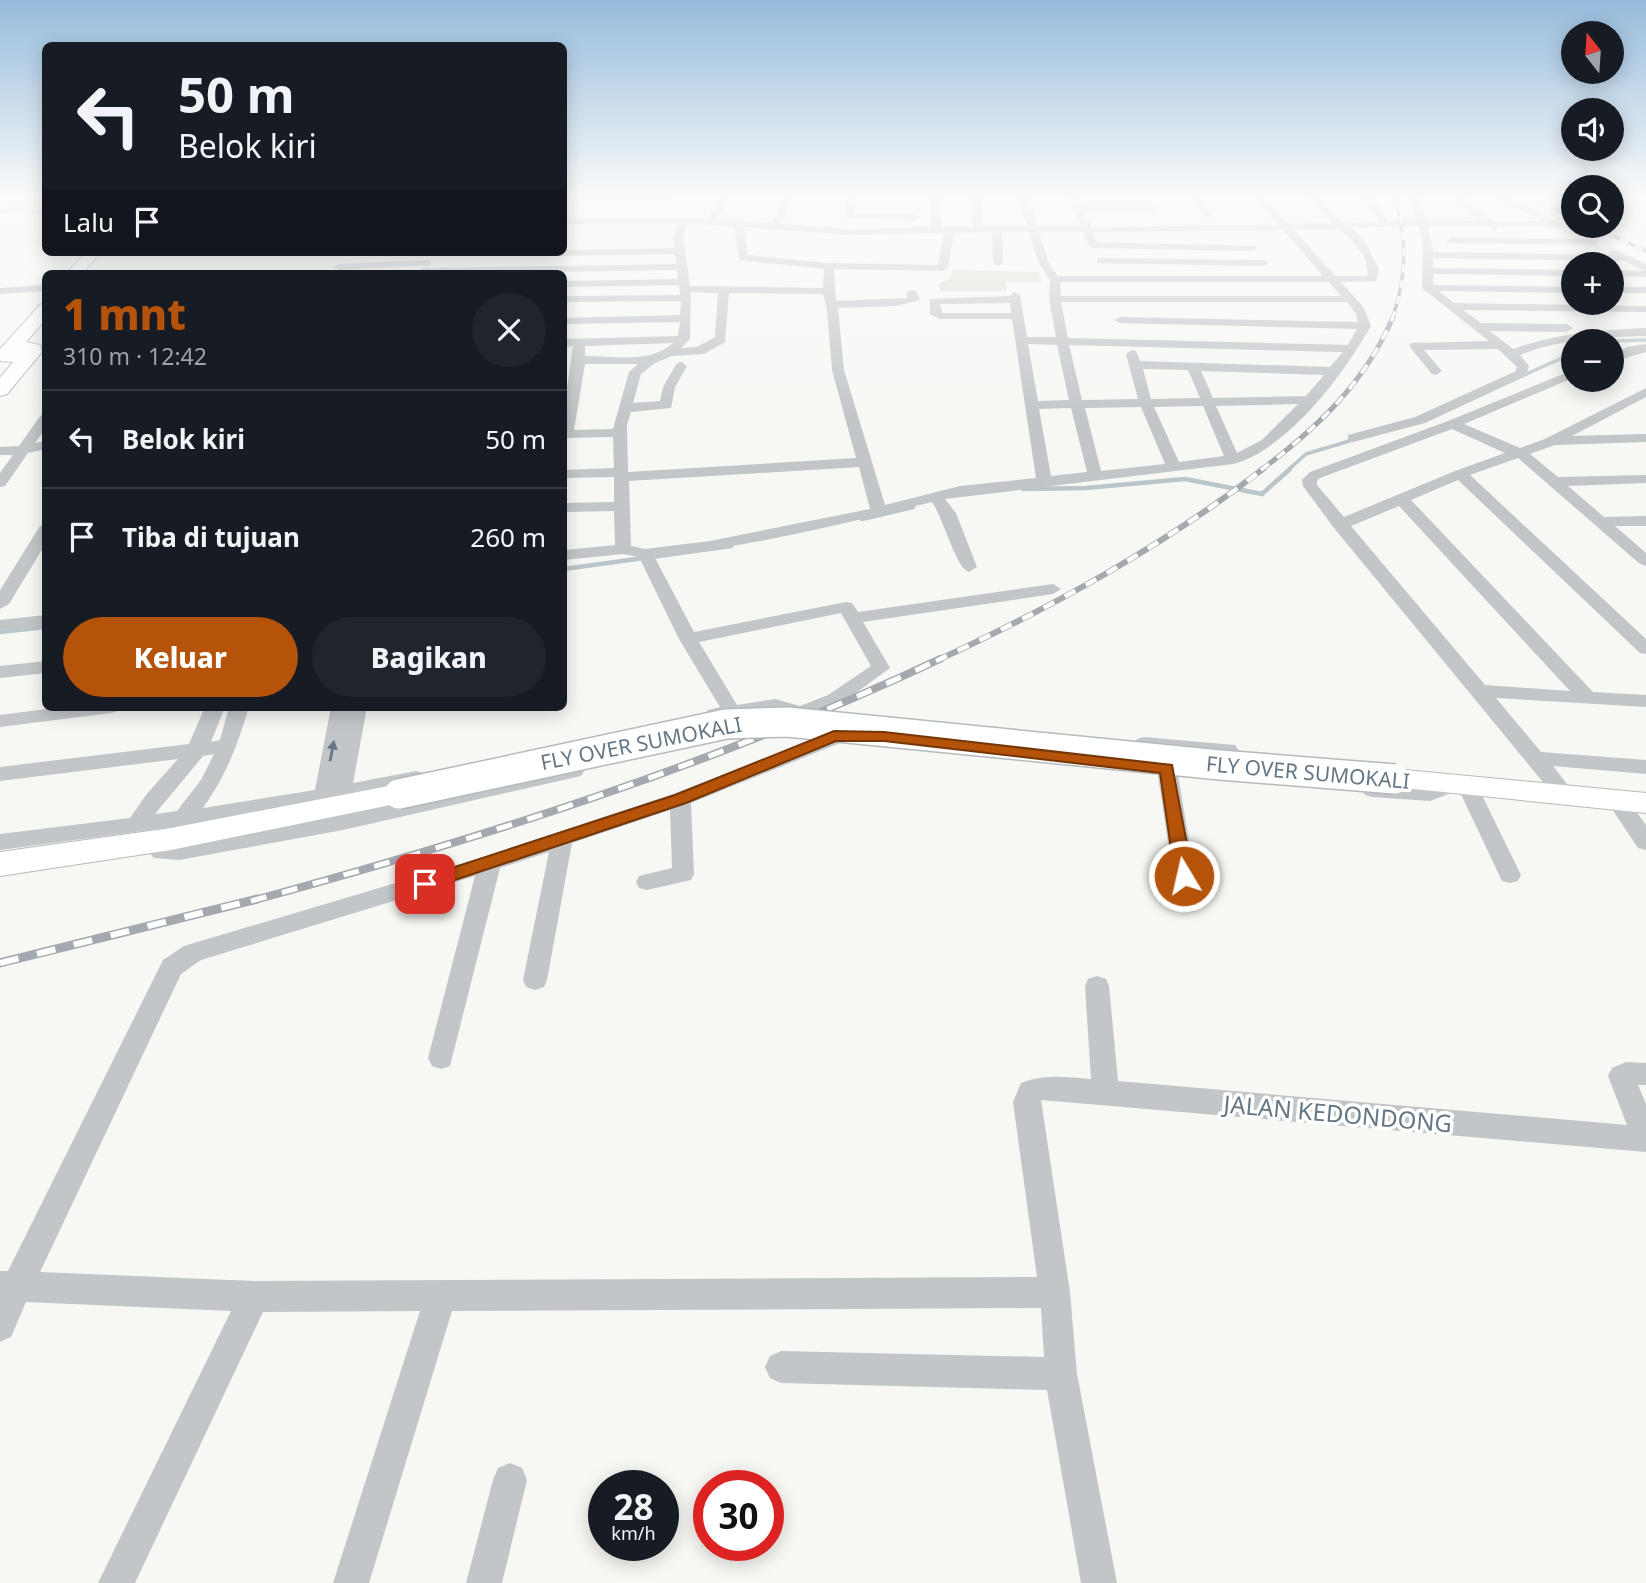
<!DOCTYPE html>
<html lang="id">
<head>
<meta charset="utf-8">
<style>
  body { margin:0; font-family:"Noto Sans",sans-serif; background:#20242c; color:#f1f3f6; height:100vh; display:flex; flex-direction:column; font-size:26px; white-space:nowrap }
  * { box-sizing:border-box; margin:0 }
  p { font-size:23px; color:#9ea1a6 }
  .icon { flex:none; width:38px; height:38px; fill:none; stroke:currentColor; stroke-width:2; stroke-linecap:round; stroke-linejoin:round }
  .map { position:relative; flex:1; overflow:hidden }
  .side { position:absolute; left:42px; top:270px; width:525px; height:441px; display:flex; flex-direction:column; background:#171b24; border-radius:10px; box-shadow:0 4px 18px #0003 }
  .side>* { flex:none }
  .hud { position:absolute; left:42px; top:42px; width:525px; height:214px; border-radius:10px; box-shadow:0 4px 18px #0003; background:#171b24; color:#f1f3f6; overflow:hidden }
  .needle { width:46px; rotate:343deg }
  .buttons { position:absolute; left:1561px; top:21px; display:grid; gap:14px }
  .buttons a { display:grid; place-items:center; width:63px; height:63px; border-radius:50%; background:#171b24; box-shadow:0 4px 18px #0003; font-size:35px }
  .speed { position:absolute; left:588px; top:1470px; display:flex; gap:14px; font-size:35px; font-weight:700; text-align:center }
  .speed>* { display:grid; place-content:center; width:91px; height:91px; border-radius:50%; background:#171b24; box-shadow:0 4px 18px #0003; line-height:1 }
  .speed small { font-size:18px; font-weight:400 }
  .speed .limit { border:10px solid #d22; background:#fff; color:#111 }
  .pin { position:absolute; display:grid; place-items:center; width:60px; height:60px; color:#fff; margin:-30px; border-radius:14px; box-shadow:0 4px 10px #0006 }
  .me { position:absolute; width:77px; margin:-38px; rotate:351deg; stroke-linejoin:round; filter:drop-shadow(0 0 5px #0008) }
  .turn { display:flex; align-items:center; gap:24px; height:147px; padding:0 21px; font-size:32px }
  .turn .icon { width:91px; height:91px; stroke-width:2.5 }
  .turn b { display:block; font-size:49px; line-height:60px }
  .then { display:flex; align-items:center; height:66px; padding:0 21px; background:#0003; gap:14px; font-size:26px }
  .round { display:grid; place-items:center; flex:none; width:74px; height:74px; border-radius:37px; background:#20242c }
  .headline { display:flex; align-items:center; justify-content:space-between; height:119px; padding:0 21px }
  h1 { font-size:42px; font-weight:800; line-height:52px; color:#b45309 }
  .primary-button { display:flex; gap:14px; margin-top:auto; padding:14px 21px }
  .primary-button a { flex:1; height:80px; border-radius:42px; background:#b45309; color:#fff; font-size:28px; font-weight:800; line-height:80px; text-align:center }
  .primary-button a+a { background:#20242c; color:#f1f3f6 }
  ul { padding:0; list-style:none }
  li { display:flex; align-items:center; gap:21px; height:98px; padding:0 21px; border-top:2px solid #363941 }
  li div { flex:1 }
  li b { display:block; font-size:26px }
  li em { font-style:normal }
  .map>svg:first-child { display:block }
  .green { fill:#d8ded5 }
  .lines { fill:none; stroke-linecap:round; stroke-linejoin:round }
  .stream-far1 { stroke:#bac6ca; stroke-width:3.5 }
  .stream { stroke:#bac6ca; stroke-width:4.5 }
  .secondary-casing { stroke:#b4babe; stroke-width:2 }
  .street { fill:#c2c6c9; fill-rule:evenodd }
  .secondary { fill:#fff; fill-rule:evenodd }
  .rail-far4-casing { stroke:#a3a9af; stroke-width:3.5 }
  .rail-far3-casing { stroke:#a3a9af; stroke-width:5 }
  .rail-far2-casing { stroke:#a3a9af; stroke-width:6 }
  .rail-far1-casing { stroke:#a3a9af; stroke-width:8 }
  .rail-casing { stroke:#a3a9af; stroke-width:9 }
  .rail-far4 { stroke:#fff; stroke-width:2.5; stroke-dasharray:8; stroke-linecap:butt }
  .rail-far3 { stroke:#fff; stroke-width:3.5; stroke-dasharray:10; stroke-linecap:butt }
  .rail-far2 { stroke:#fff; stroke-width:4.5; stroke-dasharray:12; stroke-linecap:butt }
  .rail-far1 { stroke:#fff; stroke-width:5; stroke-dasharray:16; stroke-linecap:butt }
  .rail { stroke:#fff; stroke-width:6; stroke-dasharray:19; stroke-linecap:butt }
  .secondary-bridge-casing { stroke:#b4babe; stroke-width:32; stroke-linecap:butt }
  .secondary-bridge { stroke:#fff; stroke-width:29 }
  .oneway { fill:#667785 }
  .route { fill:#b45309; stroke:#753606; stroke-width:2 }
  .labels { text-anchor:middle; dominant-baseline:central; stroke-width:7; stroke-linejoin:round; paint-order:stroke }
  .street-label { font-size:21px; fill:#667785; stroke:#fff }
  .near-street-label { font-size:24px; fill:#667785; stroke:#fff }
</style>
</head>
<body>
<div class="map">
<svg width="1646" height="1583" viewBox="0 0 1646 1583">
  <rect width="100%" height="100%" fill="#f7f7f4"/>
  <path class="green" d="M953 270 1039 272 1041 282H1006L1007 291H940L939 283 950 279Z"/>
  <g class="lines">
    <g class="stream-far1">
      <path d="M1612 341 1646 340"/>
      <path d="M1522 376 1573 353"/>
      <path d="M1288 470 1306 454 1356 439"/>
    </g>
    <g class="stream">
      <path d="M1023 489 1086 488 1185 479 1262 494 1290 469"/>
      <path d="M862 519 913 507"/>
      <path d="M564 569 731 546"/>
      <path d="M0 632 46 627"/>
    </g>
    <g class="secondary-casing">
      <g id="secondary">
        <path d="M86 252H101L83 273H67Z"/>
        <path d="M46 303V319L26 342 40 345 42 352 7 394 0 396V378L13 362 0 361V349L40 305Z"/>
        <path d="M1395 769 1646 793V813L1385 786 1380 779 1385 772Z"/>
        <path d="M399 784 410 787 414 794 410 801 171 850 0 876V852L171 828Z"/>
      </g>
    </g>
    <g class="street">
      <path d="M32 198H42L33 209H46V215H26L22 211 0 213V207L26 205Z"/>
      <path d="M571 198H670L665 201 574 203 569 200Z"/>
      <path d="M720 198H730L717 219 772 223 783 198H793L782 224 849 229 931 227 930 198H940L941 227H973L971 198H981L983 226H1027L1018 198H1028L1037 226H1081L1069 198H1079L1082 205 1155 206 1160 209 1155 212 1084 211 1091 227 1278 225 1255 198H1265L1289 224 1333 223 1308 198H1318L1344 223 1378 221 1376 214 1361 198H1371L1383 211 1388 221 1416 220 1409 198H1419L1426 220 1479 221 1454 198H1464L1491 221H1543L1496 198H1508L1562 224 1557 227 1498 226 1494 231 1486 226H1428L1433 252 1611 255 1609 252 1614 249 1646 264V277L1612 276V270L1644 271 1624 261 1433 258V268L1573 270V276L1433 274V285L1573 287V293L1439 291 1454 303 1646 306V312L1463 310 1481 323 1567 324 1573 328 1567 332 1490 331 1513 349C1556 333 1601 330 1646 328V336C1603 337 1560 339 1520 355L1529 366 1526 376 1425 423 1353 442 1348 441V435L1415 417 1516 371 1517 367 1498 349 1424 350 1442 371 1436 375 1432 374 1409 346 1411 343 1489 341 1422 288 1423 241 1418 226 1350 228 1362 237 1379 269 1376 281 1341 282 1364 308 1371 326C1344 374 1287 450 1233 464L945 499 956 513 977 567 969 572C956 569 943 517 932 502 841 525 749 546 655 558L694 632 846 602 852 603 858 612 1053 584 1061 589 1053 594 863 622 890 668 842 703 788 723 781 721 778 717 781 713 775 711 715 720 708 718 705 714 708 710 720 707 679 639 639 557 623 554 564 560V550L615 545 614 511 564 512V503L614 502V477L564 478V470L614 468 613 437 564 438V410L573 346 564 347V339L678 336 680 322 564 324V318L680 315 681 301 564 302V296L680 295 679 285 564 287V281L678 279 677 270 500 273 418 271 423 268 676 264 675 254 556 256 551 253 564 252V250L674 248 673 237 678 223 564 224V218L708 219ZM688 223 734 227 739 260 824 269 823 288 690 286 683 237ZM744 227 849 235 944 233 938 265 829 263 748 255ZM1339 229C1351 240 1371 257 1367 276H1335L1294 230ZM1283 230 1323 276H1058L1049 264 1039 232H1083L1088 245 1093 248 1252 251 1256 250V246L1097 242 1093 232ZM992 232 993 263 998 266 1003 263 1002 232H1029L1039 264 1050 279 1049 299 1056 337H1027L1020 295 1014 292 1009 296 930 299V314L940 319H1012L1036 478 960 486 885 505 844 370 838 308 896 306 920 300 916 291 912 290 906 293 908 298 836 301 834 269 943 271 948 268 954 233ZM1060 282H1329L1341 296H1061ZM691 292 718 293 715 337 697 347 681 348 690 339ZM729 293 823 294 827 311 832 370 856 458 628 472 627 425 631 412 671 408 675 387 687 366 681 362 677 363 663 387 660 401 633 403 641 374 655 363 672 356 704 354 725 342ZM1061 302H1347L1356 314 1358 322 1120 317 1114 320 1120 323 1357 329 1348 345 1068 338ZM1010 303 1011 313H942L940 304ZM673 343C650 364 614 356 585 356V346ZM1028 344 1057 345 1069 400 1038 401ZM1069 345 1343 352 1330 367 1140 361 1136 351 1132 350 1126 354 1138 399 1082 400ZM585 364H638L629 372 613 429 574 430ZM1143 369 1188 370 1200 398 1151 399ZM1201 371 1324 375 1306 396 1213 398ZM1298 404 1262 440 1237 453 1216 406ZM1203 406 1224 456 1179 462 1154 407ZM1141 407 1165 464 1101 471 1085 408ZM1071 408 1087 472 1051 476 1039 409ZM859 467 870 509 710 541 645 549 631 546 629 481ZM841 613 871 666 828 695 800 706 775 699 737 705 699 642Z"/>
      <path d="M846 198H856L854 213 916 214 921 217 916 220 846 218Z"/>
      <path d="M1191 198H1201L1212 215 1210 217H1204Z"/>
      <path d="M1451 238 1594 239 1599 242 1594 245 1447 243 1446 241Z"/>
      <path d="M1101 258 1264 260 1269 263 1264 266 1097 263V259Z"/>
      <path d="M427 260 431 261V265L338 270 333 267 338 264Z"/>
      <path d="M46 285V291L0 294V288Z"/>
      <rect x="1612" y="287" width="34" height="6"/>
      <path d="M1646 344V352L1612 362V354L1627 347Z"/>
      <path d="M1573 370V378L1464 424 1520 448 1545 439 1646 388V397L1572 436 1646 434V442L1555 445 1530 454 1558 477 1646 475V483L1568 486 1604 517 1646 516V526H1615L1646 553V566L1640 564 1518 458 1470 475 1646 639V654L1640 653 1458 480 1411 500 1593 692 1646 695V707L1496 698 1541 752 1646 760V774L1553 766 1574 793 1570 798 1563 800 1556 798 1334 528 1303 486 1302 480 1310 472 1448 421ZM1452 429 1505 453 1455 471 1344 517 1317 485V481L1320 478ZM1399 506 1570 691 1485 685 1351 526Z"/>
      <path d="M46 414V428L35 443 46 441V449L28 453 5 486 0 487V473L13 455H0V447L19 446 41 415Z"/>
      <path d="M46 524V543L9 604 0 609V590L40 526Z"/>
      <path d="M46 615V625L0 630V620Z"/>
      <path d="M46 661V673L0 678V666Z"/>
      <path d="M62 707H121L118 711 111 713 0 727V715Z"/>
      <path d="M205 707H225L211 742 220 740 229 707H249C238 744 226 776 203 808L315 790 331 707H367L353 783 416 771 423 773 426 778 423 783 416 785 324 803 190 824 180 830 172 827 0 850V834L130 818 146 795 178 759 0 781V767L189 744ZM214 754 201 780 177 811 155 814 203 756Z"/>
      <path d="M848 726 855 727 858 732 855 737 691 803 694 874 691 880 647 890 639 888 636 882 639 876 672 868 670 810 572 843 547 980 544 987 535 990 526 987 523 980 549 852 500 868 450 1066 441 1069 432 1066 428 1058 475 876 201 960 181 974 40 1272 254 1281 1037 1277 1013 1102 1021 1083C1045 1074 1066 1077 1091 1079L1085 986 1088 979 1097 976 1106 979 1109 986 1118 1081 1627 1125 1608 1076 1612 1068 1626 1062 1646 1063V1085H1638L1646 1104V1152L1041 1100 1070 1292 1077 1374 1117 1583H1081L1047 1390 781 1383 770 1378 765 1367 770 1356 781 1351 1044 1357 1041 1308 452 1311 369 1583H333L420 1311 263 1312 135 1583H98L231 1311 26 1302 11 1337 0 1342V1271H8L163 960 184 946 483 857 673 794Z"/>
      <path d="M1144 737 1235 745 1247 763 1246 771 1238 779H1224L1221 774 1227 763 1222 756 1137 749 1134 744 1137 739Z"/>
      <path d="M1167 762 1174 764 1177 769 1195 876 1192 882 1184 884 1176 882 1173 876 1157 769 1160 764Z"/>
      <path d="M574 764 581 766 584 771 581 776 343 830 179 860 154 858 140 843 143 837 151 835 167 844H179L343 814Z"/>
      <path d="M1452 778 1460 782 1468 779 1475 781 1521 875 1518 881 1510 883 1502 881 1459 790 1430 801 1372 797 1365 795 1362 790 1365 785 1372 783 1428 787Z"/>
      <path d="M1617 793 1624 795 1646 825V850L1638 848 1606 800 1610 795Z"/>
      <path d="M510 1463 522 1468 527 1480 502 1583H466L493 1480 498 1468Z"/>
    </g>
    <use href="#secondary" class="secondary"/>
    <g class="rail-far4-casing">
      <g id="rail-far4">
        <path d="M1532 198 1573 217"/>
        <path d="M1592 226 1646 251"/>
        <path d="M1392 319C1407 278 1408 239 1394 198"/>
      </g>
    </g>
    <g class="rail-far3-casing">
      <path id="rail-far3" d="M1261 470C1317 428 1365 383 1393 317"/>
    </g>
    <g class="rail-far2-casing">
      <path id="rail-far2" d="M936 661C1052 607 1162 547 1263 469"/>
    </g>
    <g class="rail-far1-casing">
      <path id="rail-far1" d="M251 901C486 837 719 763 940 659"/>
    </g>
    <g class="rail-casing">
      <path id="rail" d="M0 963 257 899"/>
    </g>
    <use href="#rail-far4" class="rail-far4"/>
    <use href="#rail-far3" class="rail-far3"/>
    <use href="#rail-far2" class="rail-far2"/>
    <use href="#rail-far1" class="rail-far1"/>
    <use href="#rail" class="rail"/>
    <g class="secondary-bridge-casing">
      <path id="secondary-bridge" d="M399 794 726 724 787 722 1220 765 1395 779"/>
    </g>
    <use href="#secondary-bridge" class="secondary-bridge"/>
  </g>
  <defs><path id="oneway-solid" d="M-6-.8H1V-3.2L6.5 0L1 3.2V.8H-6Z" transform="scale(1.75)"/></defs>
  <use class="oneway" href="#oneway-solid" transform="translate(332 751) rotate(-79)"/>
  <linearGradient id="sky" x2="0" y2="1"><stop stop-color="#95bbdc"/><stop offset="0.47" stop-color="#fbfbfa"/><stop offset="1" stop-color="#fbfbfa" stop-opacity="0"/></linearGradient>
  <rect width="1646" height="419" fill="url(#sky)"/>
  <path class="route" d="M834 731 884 732 1172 765 1193 876 1190 881H1178L1175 876 1160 773 884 741H836L686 803 425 890 418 888 416 884 418 879 675 795Z"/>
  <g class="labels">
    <g class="street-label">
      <text transform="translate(641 743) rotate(-11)">FLY OVER SUMOKALI</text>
      <text transform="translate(1308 772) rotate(5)">FLY OVER SUMOKALI</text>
    </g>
    <g class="near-street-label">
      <text transform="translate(1338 1113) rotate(5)">JALAN KEDONDONG</text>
    </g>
  </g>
</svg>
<div class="buttons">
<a><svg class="needle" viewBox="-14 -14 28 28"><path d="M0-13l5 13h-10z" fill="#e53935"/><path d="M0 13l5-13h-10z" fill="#9ea1a6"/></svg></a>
<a><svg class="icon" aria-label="sound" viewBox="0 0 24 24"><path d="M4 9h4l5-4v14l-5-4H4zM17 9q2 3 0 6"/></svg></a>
<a><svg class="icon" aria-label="search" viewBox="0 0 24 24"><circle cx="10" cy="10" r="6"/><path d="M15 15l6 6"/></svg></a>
<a>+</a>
<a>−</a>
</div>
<div class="speed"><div>28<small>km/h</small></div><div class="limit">30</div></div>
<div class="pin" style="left:425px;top:884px;background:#d93025"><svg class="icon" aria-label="arrive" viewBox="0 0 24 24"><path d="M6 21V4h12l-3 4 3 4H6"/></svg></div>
<svg class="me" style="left:1184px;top:876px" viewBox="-20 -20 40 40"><circle r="17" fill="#b45309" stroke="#fff" stroke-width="3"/><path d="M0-11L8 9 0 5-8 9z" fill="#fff"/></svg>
<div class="hud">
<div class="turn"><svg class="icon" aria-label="left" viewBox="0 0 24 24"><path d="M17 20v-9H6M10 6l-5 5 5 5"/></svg><div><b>50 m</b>Belok kiri</div></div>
<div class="then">Lalu<svg class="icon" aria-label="arrive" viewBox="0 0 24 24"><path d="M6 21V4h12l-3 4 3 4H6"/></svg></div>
</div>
<section class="side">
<div class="headline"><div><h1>1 mnt</h1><p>310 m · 12:42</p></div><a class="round"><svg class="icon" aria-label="close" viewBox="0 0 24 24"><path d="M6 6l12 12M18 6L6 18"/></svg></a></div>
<ul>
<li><svg class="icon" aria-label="left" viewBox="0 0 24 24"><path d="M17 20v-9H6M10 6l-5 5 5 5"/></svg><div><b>Belok kiri</b></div><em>50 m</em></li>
<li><svg class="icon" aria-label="arrive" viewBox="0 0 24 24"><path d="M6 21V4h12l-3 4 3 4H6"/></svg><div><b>Tiba di tujuan</b></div><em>260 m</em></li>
</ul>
<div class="primary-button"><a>Keluar</a><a>Bagikan</a></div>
</section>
</div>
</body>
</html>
